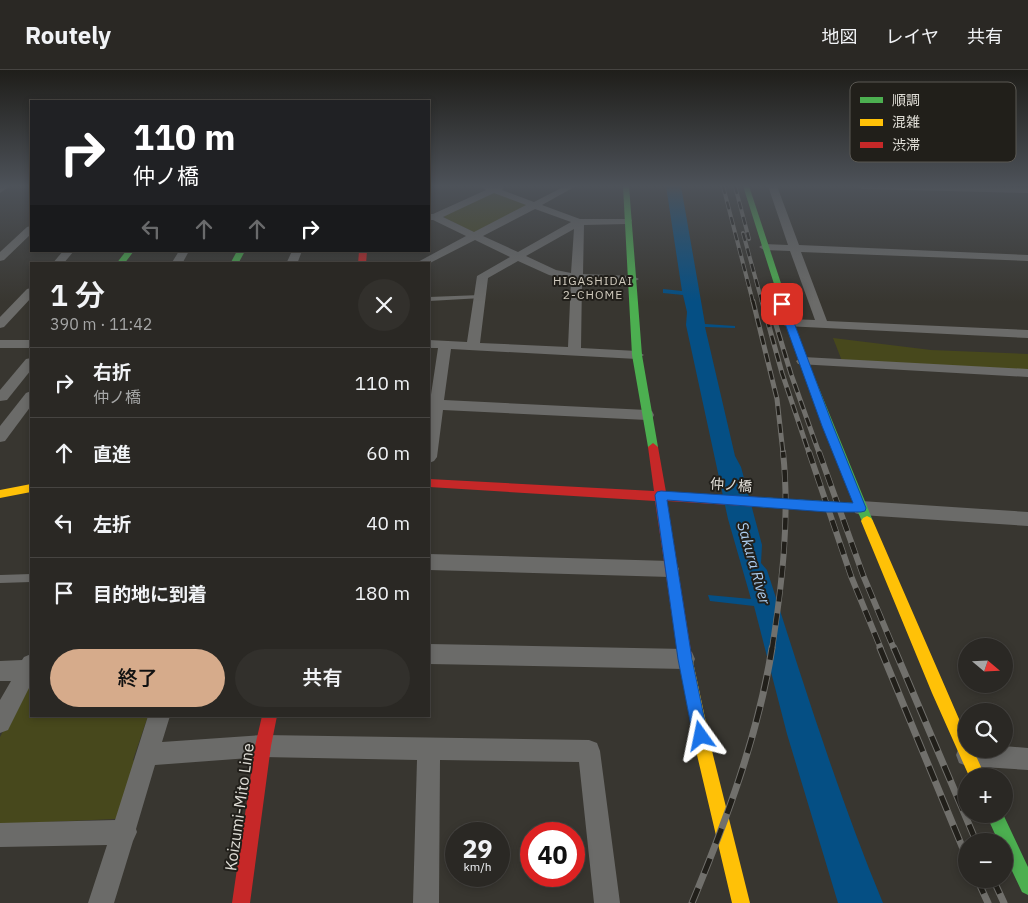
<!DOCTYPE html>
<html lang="ja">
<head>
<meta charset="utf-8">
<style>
  body { margin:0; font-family:"IBM Plex Sans","Noto Sans JP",sans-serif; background:#32302c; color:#f1f3f6; height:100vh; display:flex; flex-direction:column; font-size:19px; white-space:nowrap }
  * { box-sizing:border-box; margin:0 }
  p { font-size:16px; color:#a5a6a6 }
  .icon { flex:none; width:28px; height:28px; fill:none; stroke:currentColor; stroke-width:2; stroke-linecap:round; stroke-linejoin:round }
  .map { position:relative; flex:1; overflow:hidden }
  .drawer { position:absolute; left:30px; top:192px; width:400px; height:455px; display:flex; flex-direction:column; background:#2a2824; border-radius:0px; box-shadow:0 2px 8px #0003,0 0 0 1px #464441 }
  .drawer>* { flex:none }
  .top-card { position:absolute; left:30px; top:30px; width:400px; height:152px; border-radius:0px; box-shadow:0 2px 8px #0003,0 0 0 1px #464441; background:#202124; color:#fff; overflow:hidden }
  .needle { width:32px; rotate:109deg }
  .tools { position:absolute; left:958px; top:568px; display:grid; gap:10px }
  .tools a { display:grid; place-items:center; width:55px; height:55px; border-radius:50%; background:#2a2824; box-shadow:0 2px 8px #0003,0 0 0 1px #464441; font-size:25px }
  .speed { position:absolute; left:445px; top:752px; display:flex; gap:10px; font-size:25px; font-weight:700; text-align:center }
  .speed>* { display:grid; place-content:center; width:65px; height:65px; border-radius:50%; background:#2a2824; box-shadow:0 2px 8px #0003,0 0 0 1px #464441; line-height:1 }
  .speed small { font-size:12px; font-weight:400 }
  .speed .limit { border:8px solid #d22; background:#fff; color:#111 }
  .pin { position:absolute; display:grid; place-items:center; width:42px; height:42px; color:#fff; margin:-21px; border-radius:10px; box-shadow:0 2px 8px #0006 }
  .me { position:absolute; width:55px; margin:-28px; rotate:348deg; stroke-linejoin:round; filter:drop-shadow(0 0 4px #0008) }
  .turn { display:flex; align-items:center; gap:18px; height:105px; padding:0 20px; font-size:22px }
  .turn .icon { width:65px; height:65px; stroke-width:2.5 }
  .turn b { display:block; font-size:35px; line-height:42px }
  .lanes { display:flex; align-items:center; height:48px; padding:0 20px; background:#0003; justify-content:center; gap:25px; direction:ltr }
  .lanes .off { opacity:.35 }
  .round { display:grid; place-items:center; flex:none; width:52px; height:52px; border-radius:26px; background:#32302c }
  .headline { display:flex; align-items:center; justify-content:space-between; height:85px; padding:0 20px }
  h1 { font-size:30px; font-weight:600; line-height:38px }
  .action { display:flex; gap:10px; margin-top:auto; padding:10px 20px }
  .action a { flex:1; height:58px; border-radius:30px; background:#d6ab8b; color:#111; font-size:20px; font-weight:600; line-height:58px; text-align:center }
  .action a+a { background:#32302c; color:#f1f3f6 }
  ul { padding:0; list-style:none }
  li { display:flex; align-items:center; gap:15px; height:70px; padding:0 20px; border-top:1px solid #464441 }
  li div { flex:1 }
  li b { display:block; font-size:19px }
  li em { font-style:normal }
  header { display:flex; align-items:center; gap:30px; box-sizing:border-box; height:70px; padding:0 25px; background:#2a2824; border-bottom:1px solid #464441 }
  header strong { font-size:24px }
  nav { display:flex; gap:28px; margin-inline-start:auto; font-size:18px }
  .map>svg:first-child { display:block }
  .green { fill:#47481c }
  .water { fill:#054f84 }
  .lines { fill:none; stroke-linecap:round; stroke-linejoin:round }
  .lane { fill:#6b6b69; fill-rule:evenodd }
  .street { fill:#6b6b69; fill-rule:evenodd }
  .fast { fill:#4caf50; fill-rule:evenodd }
  .slow { fill:#ffc107; fill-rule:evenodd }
  .jam { fill:#c62828; fill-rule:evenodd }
  .rail-far3-casing { stroke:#71706c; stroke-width:4 }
  .rail-far2-casing { stroke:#71706c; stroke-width:5 }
  .rail-far1-casing { stroke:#71706c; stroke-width:6 }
  .rail-casing { stroke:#71706c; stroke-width:7 }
  .rail-far3 { stroke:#211f1a; stroke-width:2.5; stroke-dasharray:8; stroke-linecap:butt }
  .rail-far2 { stroke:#211f1a; stroke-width:3; stroke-dasharray:9; stroke-linecap:butt }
  .rail-far1 { stroke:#211f1a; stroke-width:4.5; stroke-dasharray:12; stroke-linecap:butt }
  .rail { stroke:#211f1a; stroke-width:5; stroke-dasharray:16; stroke-linecap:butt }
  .route { fill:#1a73e8; stroke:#114b97 }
  .labels { text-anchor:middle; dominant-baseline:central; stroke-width:4; stroke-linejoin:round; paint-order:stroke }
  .far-neighbourhood-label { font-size:12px; letter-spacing:1px; fill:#d1cbbe; stroke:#211f1a }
  .street-label { font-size:14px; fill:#e0ded7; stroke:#211f1a }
  .water-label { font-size:15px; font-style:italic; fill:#accdef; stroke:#211f1a }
  .near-street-label { font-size:16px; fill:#e0ded7; stroke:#211f1a }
  .key { fill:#211f1a; stroke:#5a5853; stroke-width:1 }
  .key-label { font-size:14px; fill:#e0ded7 }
</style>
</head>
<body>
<header>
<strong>Routely</strong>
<nav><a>地図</a><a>レイヤ</a><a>共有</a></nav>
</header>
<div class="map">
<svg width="1028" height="833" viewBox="0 0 1028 833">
  <rect width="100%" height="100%" fill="#383630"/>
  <g class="green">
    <path d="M494 122 528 135 475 163 445 148 444 146Z"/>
    <path d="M833 268 931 280 1028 284V300L842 291Z"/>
    <path d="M31 612V646H148L133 690 140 693 123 744 115 749 0 754V667L27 615Z"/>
  </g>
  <path class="water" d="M666 116H681L705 254 735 256V258L705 257 735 386 741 397 762 475 761 493 767 500C803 612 838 725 883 833H838L787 664 754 536 710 531 708 525 751 529 728 449 686 255 687 242 683 225 663 223V219L682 221Z"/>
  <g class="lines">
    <g class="lane">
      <path d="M480 225 482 226V228L429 231V227Z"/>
      <path d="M31 504V512L0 513V505Z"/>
    </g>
    <g class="street">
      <path d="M0 116H10L0 123Z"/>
      <path d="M480 116H504L502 120 534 132 565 116H576L542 135 580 149H631L632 151 627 154 584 155 583 204 633 206 639 209 633 212 582 211 581 278 637 281 644 285 637 289 451 279 444 330 647 340 652 341 654 345 652 349 647 350 443 340 437 387 434 391 429 393V338L438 278H429V270L467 272 477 206 510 187 475 170 428 194H414L466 166 433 150H429V144H433L486 120ZM494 123 526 135 474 162 443 147ZM535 139 571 152 518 182 483 166ZM574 159 571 203 556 200 526 186ZM518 191 549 205 571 210 568 277 480 273 488 208Z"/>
      <path d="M768 116H777L799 175 1028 185V191L801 182 827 251 1028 260V268L785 256 783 253 789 249 815 250 790 181 764 180 759 177 764 174 788 175Z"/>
      <path d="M857 116 1028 117V123L862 119Z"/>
      <path d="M31 156V164L4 190 0 191V182L27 157Z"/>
      <path d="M63 181H74L63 194H52Z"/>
      <path d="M179 181H189L182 194H171Z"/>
      <path d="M292 181H302L297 194H286Z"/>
      <path d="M31 218V228L4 257 0 258V247L27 219Z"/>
      <rect x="0" y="270" width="31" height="8"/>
      <path d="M803 287 1028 299V307L798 294 796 291Z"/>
      <path d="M31 288V300L7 330 0 331V320L26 289Z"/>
      <path d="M31 321V336L5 371 0 372V356L26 323Z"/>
      <path d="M861 431 1028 442V456L861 445 855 443 853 438 855 433Z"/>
      <path d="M429 484 670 491 676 493 679 499 676 505 670 507 429 500Z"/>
      <path d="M429 574 685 579 692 582 695 589 692 596 685 599 429 594Z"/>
      <path d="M31 584V614L8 660 0 663V630L11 611H0V591L22 590 24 587Z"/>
      <path d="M148 646H170L162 672 263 665 589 670 597 673 600 681 620 833H594L579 692 440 690 439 833H413L417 690 263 687 155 695 136 759 137 762 133 771 114 833H88L107 775 0 777V753L115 750Z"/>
      <path d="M966 674V679H1004V676L1028 678V700L967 696 959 693 956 685 959 677Z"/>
    </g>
    <g class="fast">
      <path d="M623 116H629L642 285 658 377 653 381 648 377 632 285Z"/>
      <path d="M743 116H749L801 274 873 451 871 454 867 456 863 454 858 442 759 437 755 435 753 432 755 429 759 427 854 433 793 274Z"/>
      <path d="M126 181H134L124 194H116Z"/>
      <path d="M237 181H245L238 194H230Z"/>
      <path d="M986 744H1003L1028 797V825L1022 822 1004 784V771H998Z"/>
    </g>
    <g class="slow">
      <path d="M31 414V422L0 428V420Z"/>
      <path d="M867 446 871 448 873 451 966 665V679H973L985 706H969L932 623 861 451 863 448Z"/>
      <path d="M685 580 690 582 692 587 713 685 750 833H732L697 685 678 587 680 582Z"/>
    </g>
    <g class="jam">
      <path d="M359 181H367L366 194H358Z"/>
      <path d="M653 373 658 377 666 422 759 427 763 429 765 432 763 435 759 437 667 431 692 587 690 592 685 594 680 592 678 587 655 431 429 417V409L654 421 648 377Z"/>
      <path d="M262 646H277L271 676 250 833H232L255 676Z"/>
    </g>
    <g class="rail-far3-casing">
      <g id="rail-far3">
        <path d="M723 116 753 232"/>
        <path d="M735 116 749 169"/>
        <path d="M743 163 762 232"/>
      </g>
    </g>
    <g class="rail-far2-casing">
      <g id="rail-far2">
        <path d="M753 231 777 329 783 383"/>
        <path d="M762 231 782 303 809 383"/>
        <path d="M773 245 791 304 819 383"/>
      </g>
    </g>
    <g class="rail-far1-casing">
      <g id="rail-far1">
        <path d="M809 382 851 506 881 579"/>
        <path d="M819 382 863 505 894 579"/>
        <path d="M772 579C782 514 790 448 783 382"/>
      </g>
    </g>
    <g class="rail-casing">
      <g id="rail">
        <path d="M880 578 966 786"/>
        <path d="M894 578 976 771"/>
        <path d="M977 809 988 833"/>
        <path d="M993 809 1004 833"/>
        <path d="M692 833C726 751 758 666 772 578"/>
      </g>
    </g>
    <use href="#rail-far3" class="rail-far3"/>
    <use href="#rail-far2" class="rail-far2"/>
    <use href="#rail-far1" class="rail-far1"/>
    <use href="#rail" class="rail"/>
  </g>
  <linearGradient id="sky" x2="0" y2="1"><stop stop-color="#1f1e1a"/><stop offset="0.5" stop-color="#4d5259"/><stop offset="1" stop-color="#4d5259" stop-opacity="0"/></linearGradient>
  <rect width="1028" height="232" fill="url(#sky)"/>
  <path class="route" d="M782 231 787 234 833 356 866 438 865 441 861 442H827L667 430 692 589 708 666 706 671 701 673 695 671 693 666 678 589 655 425 657 422 661 421 853 433 822 356 778 234Z"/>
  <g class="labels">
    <g class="far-neighbourhood-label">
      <text x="593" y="210">HIGASHIDAI<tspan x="593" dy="14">2-CHOME</tspan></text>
    </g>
    <g class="street-label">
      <text transform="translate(731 415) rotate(4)">仲ノ橋</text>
    </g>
    <g class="water-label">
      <text transform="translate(754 493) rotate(74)">Sakura River</text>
    </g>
    <g class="near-street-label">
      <text transform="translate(239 737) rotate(-82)">Koizumi-Mito Line</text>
    </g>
  </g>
  <rect x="850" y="12" width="166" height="80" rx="8" class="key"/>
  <rect x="860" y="27" width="23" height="6" fill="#4caf50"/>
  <rect x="860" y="49" width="23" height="7" fill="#ffc107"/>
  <rect x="860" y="72" width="23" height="6" fill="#c62828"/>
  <g class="key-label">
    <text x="892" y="35">順調</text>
    <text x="892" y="57">混雑</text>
    <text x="892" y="80">渋滞</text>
  </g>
</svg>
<div class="tools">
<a><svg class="needle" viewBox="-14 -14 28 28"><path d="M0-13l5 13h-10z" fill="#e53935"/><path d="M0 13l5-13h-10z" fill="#a5a6a6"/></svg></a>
<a><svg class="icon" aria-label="search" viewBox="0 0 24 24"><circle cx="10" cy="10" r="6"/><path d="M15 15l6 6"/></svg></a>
<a>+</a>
<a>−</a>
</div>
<div class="speed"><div>29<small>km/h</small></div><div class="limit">40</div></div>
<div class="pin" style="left:782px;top:234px;background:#d93025"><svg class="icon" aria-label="arrive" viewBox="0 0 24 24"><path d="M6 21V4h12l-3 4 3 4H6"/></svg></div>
<svg class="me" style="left:701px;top:666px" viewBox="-20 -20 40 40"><path d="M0-17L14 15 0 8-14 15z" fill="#1a73e8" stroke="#fff" stroke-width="4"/></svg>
<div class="top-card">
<div class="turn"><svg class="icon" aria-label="right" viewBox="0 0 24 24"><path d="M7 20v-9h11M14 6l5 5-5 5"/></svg><div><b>110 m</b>仲ノ橋</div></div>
<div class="lanes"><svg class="icon off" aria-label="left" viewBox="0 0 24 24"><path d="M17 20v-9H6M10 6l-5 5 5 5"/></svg><svg class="icon off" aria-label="ahead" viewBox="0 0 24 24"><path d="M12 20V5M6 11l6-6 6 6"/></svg><svg class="icon off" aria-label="ahead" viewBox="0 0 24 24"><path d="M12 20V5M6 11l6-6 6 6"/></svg><svg class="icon" aria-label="right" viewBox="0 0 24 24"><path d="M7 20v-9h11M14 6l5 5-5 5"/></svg></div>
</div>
<section class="drawer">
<div class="headline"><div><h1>1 分</h1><p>390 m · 11:42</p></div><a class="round"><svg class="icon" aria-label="close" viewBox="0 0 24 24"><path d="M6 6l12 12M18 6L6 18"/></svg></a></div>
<ul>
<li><svg class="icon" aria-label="right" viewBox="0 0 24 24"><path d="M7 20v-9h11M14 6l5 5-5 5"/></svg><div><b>右折</b><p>仲ノ橋</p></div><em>110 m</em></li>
<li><svg class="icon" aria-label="ahead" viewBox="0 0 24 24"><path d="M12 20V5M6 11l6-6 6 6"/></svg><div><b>直進</b></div><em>60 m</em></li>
<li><svg class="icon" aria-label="left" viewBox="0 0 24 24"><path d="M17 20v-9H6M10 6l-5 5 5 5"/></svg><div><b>左折</b></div><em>40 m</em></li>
<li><svg class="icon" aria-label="arrive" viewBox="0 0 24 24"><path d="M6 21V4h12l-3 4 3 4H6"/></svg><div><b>目的地に到着</b></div><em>180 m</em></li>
</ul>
<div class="action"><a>終了</a><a>共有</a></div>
</section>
</div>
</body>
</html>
